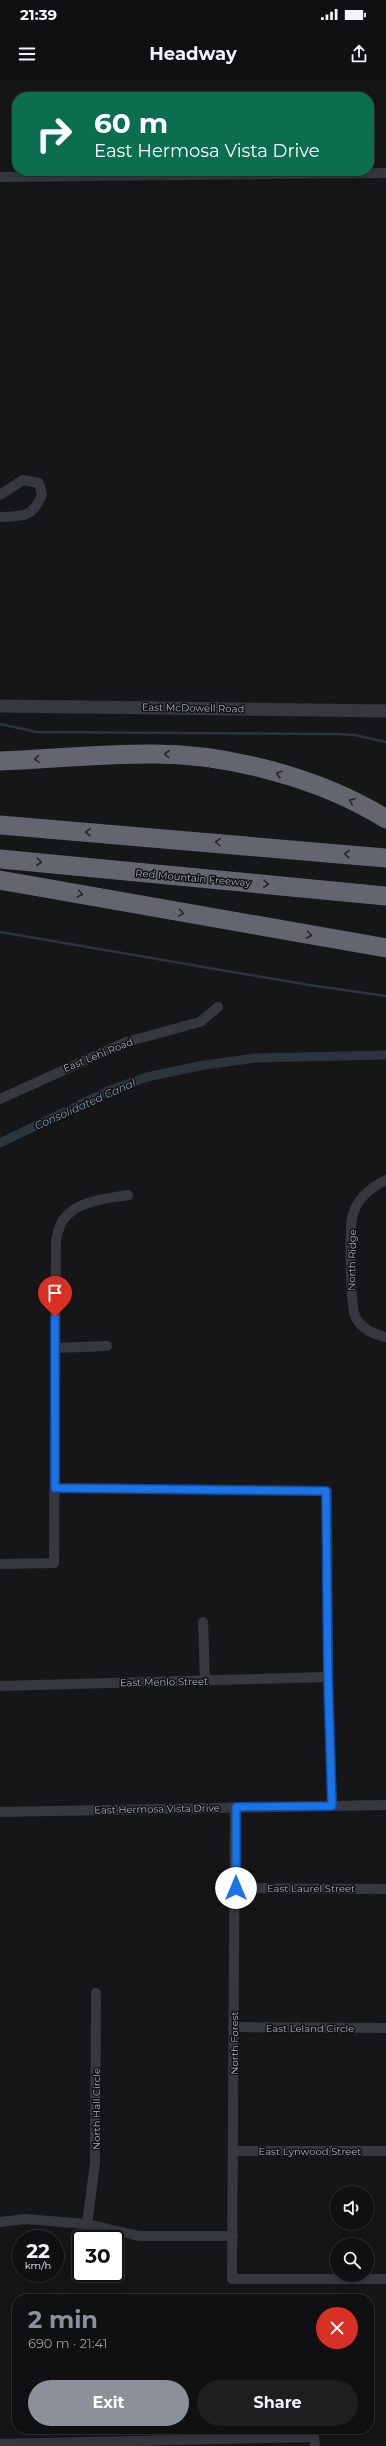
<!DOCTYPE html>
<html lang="en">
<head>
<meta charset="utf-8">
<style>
  body { margin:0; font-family:Montserrat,sans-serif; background:#1e1e20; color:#f1f3f6; height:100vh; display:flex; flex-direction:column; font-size:15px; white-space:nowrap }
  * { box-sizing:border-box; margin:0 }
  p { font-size:13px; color:#9c9d9f }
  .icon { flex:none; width:22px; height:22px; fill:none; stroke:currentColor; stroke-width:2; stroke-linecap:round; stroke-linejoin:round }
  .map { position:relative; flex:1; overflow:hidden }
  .panel { position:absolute; left:12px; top:2214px; width:362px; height:140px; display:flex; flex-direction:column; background:#101012; border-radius:16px; box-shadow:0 2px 10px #0003,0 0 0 1px #303032 }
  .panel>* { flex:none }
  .hud { position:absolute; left:12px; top:12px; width:362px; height:84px; border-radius:16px; box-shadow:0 2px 10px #0003,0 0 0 1px #303032; background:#0b6e4f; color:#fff; overflow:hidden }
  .buttons { position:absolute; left:330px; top:2106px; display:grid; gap:8px }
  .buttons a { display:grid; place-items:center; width:44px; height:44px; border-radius:50%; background:#101012; box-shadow:0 2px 10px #0003,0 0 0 1px #303032; font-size:20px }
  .speed { position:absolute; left:12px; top:2150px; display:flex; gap:8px; font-size:20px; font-weight:700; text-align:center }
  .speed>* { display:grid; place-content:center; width:52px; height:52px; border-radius:50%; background:#101012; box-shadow:0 2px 10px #0003,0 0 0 1px #303032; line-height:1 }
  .speed small { font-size:10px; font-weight:400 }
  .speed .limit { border:2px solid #111; border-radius:6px; background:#fff; color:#111 }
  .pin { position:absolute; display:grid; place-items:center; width:34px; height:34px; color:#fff; margin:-41px -17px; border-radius:50% 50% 50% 0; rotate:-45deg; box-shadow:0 0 4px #0007 }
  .pin .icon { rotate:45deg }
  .me { position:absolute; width:44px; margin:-22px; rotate:0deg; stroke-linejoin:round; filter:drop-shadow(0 0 3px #0008) }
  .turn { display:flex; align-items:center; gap:14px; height:84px; padding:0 16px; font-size:18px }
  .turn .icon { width:52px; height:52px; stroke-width:2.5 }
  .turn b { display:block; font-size:28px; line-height:34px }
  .round { display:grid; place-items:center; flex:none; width:42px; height:42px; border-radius:21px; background:#1e1e20 }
  .headline { display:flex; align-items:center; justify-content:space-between; height:68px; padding:0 16px }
  h1 { font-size:24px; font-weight:700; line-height:30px; color:#8c9099 }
  .primary-button { display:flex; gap:8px; margin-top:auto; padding:8px 16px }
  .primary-button a { flex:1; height:46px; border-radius:24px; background:#8c9099; color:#fff; font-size:16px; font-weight:700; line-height:46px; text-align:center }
  .primary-button a+a { background:#1e1e20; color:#f1f3f6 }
  .status { display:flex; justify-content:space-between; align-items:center; height:28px; padding:0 20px; background:#101012; direction:ltr }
  .status svg { height:11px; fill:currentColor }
  header { display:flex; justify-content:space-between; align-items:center; height:52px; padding:0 16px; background:#101012; font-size:18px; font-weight:700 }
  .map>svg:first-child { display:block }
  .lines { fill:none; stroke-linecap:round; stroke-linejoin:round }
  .stream { stroke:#2c353c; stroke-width:2.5 }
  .canal { stroke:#2c353c; stroke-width:9 }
  .minor { stroke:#37383d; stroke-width:10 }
  .tertiary { stroke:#37383d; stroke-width:13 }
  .motorway { stroke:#63666e; stroke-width:19 }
  .oneway { stroke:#26262a }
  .route-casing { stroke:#114b97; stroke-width:10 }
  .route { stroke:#1a73e8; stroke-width:7 }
  .labels { text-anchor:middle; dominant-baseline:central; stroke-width:3; stroke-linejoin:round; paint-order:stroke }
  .street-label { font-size:10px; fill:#a8adb8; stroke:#111113 }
  .water-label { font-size:11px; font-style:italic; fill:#7f9bb3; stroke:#111113 }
</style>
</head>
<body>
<div class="status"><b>21:39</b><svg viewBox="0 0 49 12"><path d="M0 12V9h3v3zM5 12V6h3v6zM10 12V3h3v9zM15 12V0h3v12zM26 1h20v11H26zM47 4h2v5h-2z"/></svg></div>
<header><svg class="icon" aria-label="menu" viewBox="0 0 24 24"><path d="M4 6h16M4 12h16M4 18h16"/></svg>Headway<svg class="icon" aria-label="share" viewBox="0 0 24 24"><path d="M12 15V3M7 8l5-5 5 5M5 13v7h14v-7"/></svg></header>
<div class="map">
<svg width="386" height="2366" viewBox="0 0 386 2366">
  <rect width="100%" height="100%" fill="#161618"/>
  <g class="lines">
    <g class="stream">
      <path d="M0 644 37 652 338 654 354 655 386 662"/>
      <path d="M0 852 309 905 386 916"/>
    </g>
    <path class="canal" d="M0 1063 108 1011 147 997 199 986 255 978 386 975"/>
    <g class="minor">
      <path d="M0 97 386 93"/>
      <path d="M0 415 23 400 39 403 42 415C32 438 23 436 0 437"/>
      <path d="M0 1019 126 962 200 942 218 927"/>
      <path d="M386 1100C372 1107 358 1117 353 1134 349 1146 350 1228 356 1238 362 1249 375 1255 386 1257"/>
      <path d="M55 1268 107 1266"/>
      <path d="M55 1408 327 1411 328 1597 332 1726"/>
      <path d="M0 1484 54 1483 56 1160C58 1154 59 1145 63 1140 78 1120 105 1119 128 1115"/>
      <path d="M203 1542 205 1601"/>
      <path d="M0 1606 328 1597"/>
      <path d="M235 1727 232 2199H386"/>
      <path d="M0 1732 386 1725"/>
      <path d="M235 1808 386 1809"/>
      <path d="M233 1947 386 1948"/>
      <path d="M234 2071H386"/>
      <path d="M0 2142 25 2139 87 2144 139 2156H233"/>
      <path d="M87 2144 95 2083 96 1913"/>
      <path d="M0 2364 314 2357 315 2366"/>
    </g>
    <path class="tertiary" d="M0 626 386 631"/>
    <g class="motorway">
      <path d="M0 681C49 679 99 674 149 674 226 673 321 698 386 739"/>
      <path d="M0 745 386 778"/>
      <path d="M0 779 386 816"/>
      <path d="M0 800 386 868"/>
    </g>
  </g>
  <defs><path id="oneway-chevron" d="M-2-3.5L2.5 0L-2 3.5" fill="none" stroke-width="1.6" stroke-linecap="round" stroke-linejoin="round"/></defs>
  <g class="oneway">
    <use href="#oneway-chevron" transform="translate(167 674) rotate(-177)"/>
    <use href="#oneway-chevron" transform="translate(37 679) rotate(177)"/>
    <use href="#oneway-chevron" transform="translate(279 694) rotate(-165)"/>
    <use href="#oneway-chevron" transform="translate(352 721) rotate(-155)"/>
    <use href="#oneway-chevron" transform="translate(88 752) rotate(-176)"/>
    <use href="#oneway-chevron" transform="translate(218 762) rotate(-175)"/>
    <use href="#oneway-chevron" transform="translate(347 774) rotate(-175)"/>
    <use href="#oneway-chevron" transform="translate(39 782) rotate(6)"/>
    <use href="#oneway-chevron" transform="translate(266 804) rotate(5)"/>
    <use href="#oneway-chevron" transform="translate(80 814) rotate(11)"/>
    <use href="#oneway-chevron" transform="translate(181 833) rotate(10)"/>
    <use href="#oneway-chevron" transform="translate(309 855) rotate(10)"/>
  </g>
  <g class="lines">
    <g class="route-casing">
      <path id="route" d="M55 1237V1408L326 1411 328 1597 332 1726 236 1727V1808"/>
    </g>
    <use href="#route" class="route"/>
  </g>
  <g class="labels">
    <g class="street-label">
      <text transform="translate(193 628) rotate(1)">East McDowell Road</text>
      <text transform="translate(193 798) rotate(5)">Red Mountain Freeway</text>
      <text transform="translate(98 975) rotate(-22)">East Lehi Road</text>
      <text transform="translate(352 1180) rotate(-89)">North Ridge</text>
      <text transform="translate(164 1602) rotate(-1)">East Menlo Street</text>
      <text transform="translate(157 1729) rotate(-1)">East Hermosa Vista Drive</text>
      <text x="311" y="1808">East Laurel Street</text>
      <text x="310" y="1948">East Leland Circle</text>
      <text transform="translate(234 1963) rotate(-90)">North Forest</text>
      <text transform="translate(96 2029) rotate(-90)">North Hall Circle</text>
      <text x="310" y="2071">East Lynwood Street</text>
    </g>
    <g class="water-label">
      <text transform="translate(85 1024) rotate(-24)">Consolidated Canal</text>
    </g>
  </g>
</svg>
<div class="buttons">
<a><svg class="icon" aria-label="sound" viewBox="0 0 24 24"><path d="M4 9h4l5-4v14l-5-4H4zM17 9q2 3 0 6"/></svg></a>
<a><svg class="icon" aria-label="search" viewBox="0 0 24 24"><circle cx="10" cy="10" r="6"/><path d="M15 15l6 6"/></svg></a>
</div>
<div class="speed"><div>22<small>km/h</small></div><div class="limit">30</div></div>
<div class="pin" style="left:55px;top:1237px;background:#d93025"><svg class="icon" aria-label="arrive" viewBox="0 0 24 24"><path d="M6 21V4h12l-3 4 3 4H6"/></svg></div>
<svg class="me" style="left:236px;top:1808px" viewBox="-20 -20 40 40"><circle r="19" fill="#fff"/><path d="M0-13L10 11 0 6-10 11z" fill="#1a73e8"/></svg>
<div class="hud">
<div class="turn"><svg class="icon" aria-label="right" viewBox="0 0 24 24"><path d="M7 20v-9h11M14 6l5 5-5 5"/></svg><div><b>60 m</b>East Hermosa Vista Drive</div></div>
</div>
<section class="panel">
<div class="headline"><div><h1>2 min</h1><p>690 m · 21:41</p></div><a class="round" style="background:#d93025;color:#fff"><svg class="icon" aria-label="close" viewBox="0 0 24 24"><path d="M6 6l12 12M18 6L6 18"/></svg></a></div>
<div class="primary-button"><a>Exit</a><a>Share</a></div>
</section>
</div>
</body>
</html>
